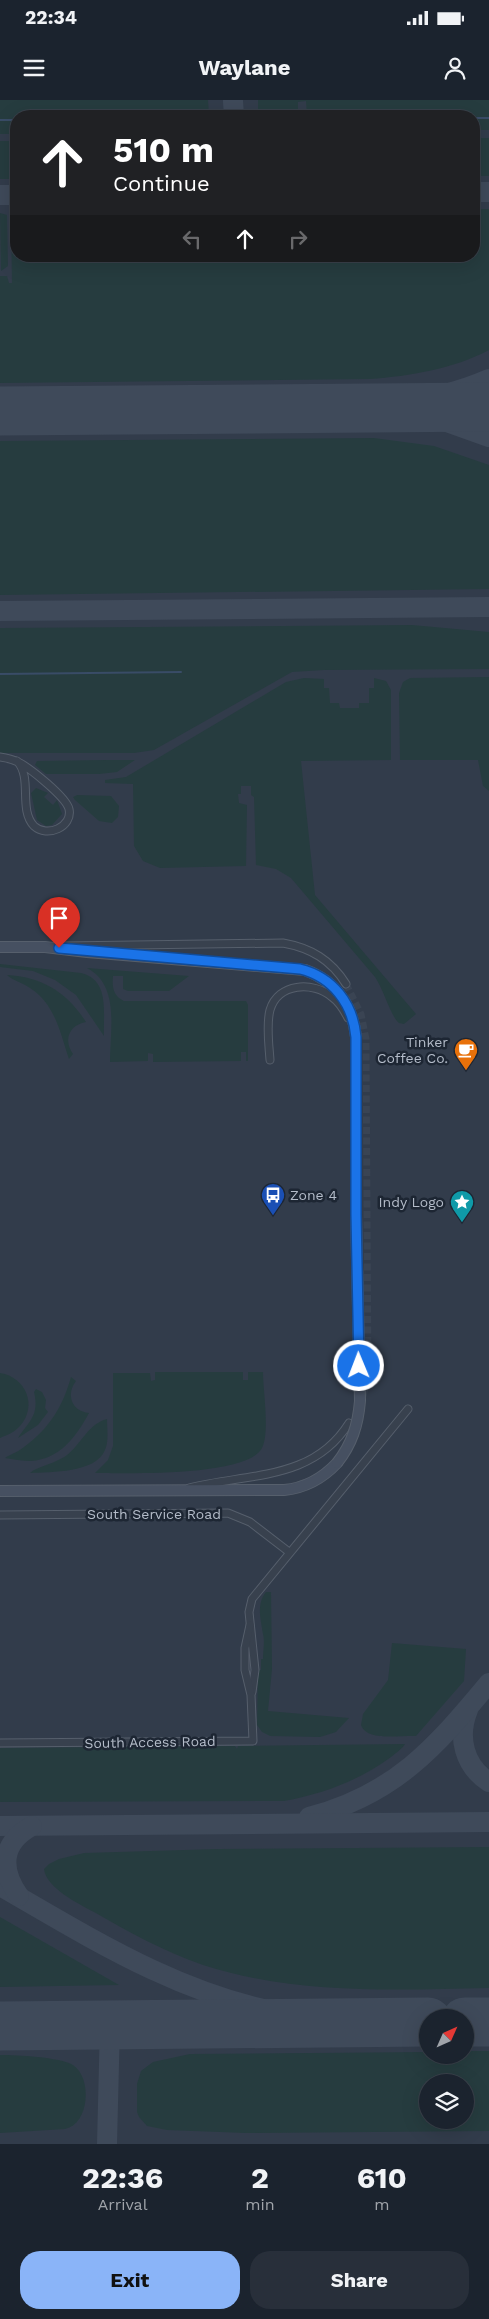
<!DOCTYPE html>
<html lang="en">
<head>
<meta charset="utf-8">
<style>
  body { margin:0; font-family:"Work Sans",sans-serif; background:#282f3a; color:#f1f3f6; height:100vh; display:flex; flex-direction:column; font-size:19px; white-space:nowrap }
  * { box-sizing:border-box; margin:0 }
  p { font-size:16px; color:#a0a4aa }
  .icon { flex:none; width:28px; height:28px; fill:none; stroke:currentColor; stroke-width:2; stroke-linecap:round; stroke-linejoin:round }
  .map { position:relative; height:2044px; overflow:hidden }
  .details { display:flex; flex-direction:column; background:#1b232e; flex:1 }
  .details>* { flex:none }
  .banner { position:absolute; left:10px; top:10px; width:470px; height:152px; border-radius:20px; box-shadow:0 5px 20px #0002,0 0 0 1px #39404a; background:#202124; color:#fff; overflow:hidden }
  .needle { width:32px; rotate:45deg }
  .controls { position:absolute; left:419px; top:1909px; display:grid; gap:10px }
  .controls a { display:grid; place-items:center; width:55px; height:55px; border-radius:50%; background:#1b232e; box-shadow:0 5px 20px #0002,0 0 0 1px #39404a; font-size:25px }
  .pin { position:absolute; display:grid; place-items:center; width:42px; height:42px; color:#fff; margin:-51px -21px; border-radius:50% 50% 50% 0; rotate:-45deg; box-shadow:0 0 5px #0007 }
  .pin .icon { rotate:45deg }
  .me { position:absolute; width:55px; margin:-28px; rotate:359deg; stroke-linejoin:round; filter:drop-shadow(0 0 4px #0008) }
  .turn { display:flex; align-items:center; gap:18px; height:105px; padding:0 20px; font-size:22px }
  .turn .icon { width:65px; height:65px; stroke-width:2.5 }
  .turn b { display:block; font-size:35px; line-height:42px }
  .lanes { display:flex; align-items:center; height:48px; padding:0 20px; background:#0003; justify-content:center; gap:25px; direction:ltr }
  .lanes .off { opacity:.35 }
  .eta { display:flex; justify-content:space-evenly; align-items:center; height:85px; text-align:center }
  .eta b { font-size:30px; font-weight:700; line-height:35px }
  .cta { display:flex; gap:10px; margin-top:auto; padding:10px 20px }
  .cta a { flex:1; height:58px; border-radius:20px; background:#8ab4f8; color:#111; font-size:20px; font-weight:700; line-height:58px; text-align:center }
  .cta a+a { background:#282f3a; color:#f1f3f6 }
  .status { display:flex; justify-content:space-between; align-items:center; height:35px; padding:0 25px; background:#1b232e; direction:ltr }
  .status svg { height:14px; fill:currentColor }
  header { display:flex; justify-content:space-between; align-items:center; height:65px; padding:0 20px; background:#1b232e; font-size:22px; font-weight:700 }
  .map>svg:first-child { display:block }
  .airport { fill:#323c4b; fill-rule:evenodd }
  .green { fill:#263c3f; fill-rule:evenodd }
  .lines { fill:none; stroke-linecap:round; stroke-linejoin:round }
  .stream { stroke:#394c67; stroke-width:2 }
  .taxiway { stroke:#3f4a5a; stroke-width:20 }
  .runway { stroke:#3f4a5a; stroke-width:49 }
  .street-tunnel { stroke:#3a4453; stroke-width:7; stroke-dasharray:7 3.5; stroke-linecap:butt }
  .street-casing { stroke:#565f6c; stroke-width:9 }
  .secondary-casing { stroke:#565f6c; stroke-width:12 }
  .street { stroke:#38414e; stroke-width:7 }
  .secondary { stroke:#465061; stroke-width:10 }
  .secondary-bridge-casing { stroke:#565f6c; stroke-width:12; stroke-linecap:butt }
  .secondary-bridge { stroke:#465061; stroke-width:10 }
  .route-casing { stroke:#114b97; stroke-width:12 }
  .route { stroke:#1a73e8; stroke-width:9 }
  .labels { text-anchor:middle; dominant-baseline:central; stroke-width:5; stroke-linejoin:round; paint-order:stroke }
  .poi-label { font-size:14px; fill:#b4bcc9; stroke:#1d2633; text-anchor:end }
  .street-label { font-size:14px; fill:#b4bcc9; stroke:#1d2633 }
</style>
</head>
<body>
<div class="status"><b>22:34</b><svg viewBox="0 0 49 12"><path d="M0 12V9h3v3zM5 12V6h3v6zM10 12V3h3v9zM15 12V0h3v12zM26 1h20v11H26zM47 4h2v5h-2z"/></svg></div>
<header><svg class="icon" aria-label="menu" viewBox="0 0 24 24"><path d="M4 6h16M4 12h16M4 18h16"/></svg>Waylane<svg class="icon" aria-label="person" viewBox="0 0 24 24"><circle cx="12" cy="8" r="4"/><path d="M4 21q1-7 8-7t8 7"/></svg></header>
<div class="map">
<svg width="489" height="2044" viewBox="0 0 489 2044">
  <rect width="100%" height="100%" fill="#242f3e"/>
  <path class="airport" d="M0 0H489V2044H0ZM16 16H474V156H16ZM428 1918H465V1955H428ZM428 1982H465V2020H428Z"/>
  <g class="green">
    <path d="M0 0H208L209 16H16V34H0Z"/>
    <path d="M258 0H489V30H474V16H307L306 1 298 2V16H258Z"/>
    <rect x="474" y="38" width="15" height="38"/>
    <rect x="0" y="41" width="16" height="38"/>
    <path d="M474 109H489V250C453 269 410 276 370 279L0 283V176H7L9 183H12L11 119 15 112 16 156H474Z"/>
    <path d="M0 113 7 115 8 166 1 171Z"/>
    <path d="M374 338 434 346 489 365V489L0 495V341Z"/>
    <path d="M412 525 489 532V569L324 570 292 572 154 650 134 653H0V528Z"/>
    <path d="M489 577V691L483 686 478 660H400L399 593 403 582 410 578Z"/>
    <path d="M304 578 324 579V588H329L330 603H339L340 608H359V603H369V588H374V578L386 581 391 590V660L301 661 315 795 416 914 404 924 399 923C391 917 384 890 375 877L291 778 276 769 256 765 254 697 251 695V686H241V694H238L239 703 247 705 246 766 160 768 143 761 134 746 133 684 105 683V680L126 677 286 582Z"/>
    <path d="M106 660H135L117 672 99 674H46L35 665 37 661Z"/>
    <path d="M36 688 48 693 44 697 53 705 57 700 62 714 52 725 46 726 37 720 31 693Z"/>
    <path d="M77 695 111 696 119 706 118 717 112 723 99 721 75 700 73 697Z"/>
    <path d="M0 864 81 873C110 880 103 912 104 936L76 895 55 880 33 871 0 867Z"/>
    <path d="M87 868 189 876 169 891H128L123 889V876H113C112 887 113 896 124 901H246L248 905V961H246V952H241V961L153 962V954L148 953V961L110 962C110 930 120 885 87 868Z"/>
    <path d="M7 875C42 877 67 892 86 922 69 925 63 940 73 954L69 959C60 932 55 904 30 888 23 883 12 880 7 875Z"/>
    <path d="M155 1272H243V1280H248V1272H263C263 1291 270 1332 262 1348 247 1377 127 1373 95 1373L108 1360 113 1346V1273H150L151 1281 155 1280Z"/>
    <path d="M0 1273C26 1277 38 1306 20 1326 15 1332 7 1335 0 1338Z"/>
    <path d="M71 1277 76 1281C66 1294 71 1311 89 1313 76 1337 60 1359 31 1361 22 1361 13 1359 5 1358 9 1355 18 1352 24 1347 49 1329 63 1306 71 1277Z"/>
    <path d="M36 1289 42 1292 46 1300 45 1308 48 1312 38 1325 18 1338C28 1322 40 1316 34 1292Z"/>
    <path d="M107 1319C107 1329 109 1341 105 1350 96 1373 51 1372 30 1373 36 1367 57 1363 67 1355 82 1343 88 1324 107 1319Z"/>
    <path d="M266 1492H271L272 1569 268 1611 349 1618 336 1632 320 1637 270 1636 262 1632 257 1625 258 1570H261V1559H263C263 1551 265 1542 263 1534 261 1520 256 1504 266 1492Z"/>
    <path d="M392 1543 466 1549 464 1581 416 1636C401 1635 367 1642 361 1625L363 1614 388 1580Z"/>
    <path d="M405 1644C403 1648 396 1653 391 1657 360 1680 323 1694 284 1701L0 1702V1648L235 1646 237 1649 238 1646Z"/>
    <path d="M489 1747V1888C393 1890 296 1895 203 1865 165 1852 129 1832 94 1812 79 1804 46 1788 44 1769L49 1764 59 1759 84 1753 218 1749Z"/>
    <path d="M0 1817 119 1885 0 1887Z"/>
    <path d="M465 1951H489V2031L246 2033 167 2030 147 2026 139 2017 137 2012V1984L141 1971 153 1962 190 1954 427 1952 428 1955H465ZM428 1982H465V2020H428Z"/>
    <path d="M0 1955C17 1955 59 1957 73 1965 92 1977 90 2024 65 2029L0 2033Z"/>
  </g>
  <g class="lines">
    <g class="stream">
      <path d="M474 18H489"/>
      <path d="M0 20H16"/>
      <path d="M0 574 181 572"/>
    </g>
    <g class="taxiway">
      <path d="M233 1 234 16"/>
      <path d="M474 92H489"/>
      <path d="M0 95H16"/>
      <path d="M241 309C324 307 412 313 489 279"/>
      <path d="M388 312 447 322 489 337"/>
      <path d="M0 511 489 507"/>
      <path d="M468 1610C457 1637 464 1666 489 1682"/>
      <path d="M309 1717C394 1695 435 1648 489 1583"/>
      <path d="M0 1726 489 1722"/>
      <path d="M0 1786C92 1839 180 1895 287 1914 333 1922 381 1921 428 1922"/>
      <path d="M19 1796C0 1769 1 1743 32 1726"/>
      <path d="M107 2044 110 1924"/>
    </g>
    <g class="runway">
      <path d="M0 311 489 307"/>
      <path d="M465 1922H489"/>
      <path d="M0 1926 428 1922"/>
    </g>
    <path class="street-tunnel" d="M346 884 361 914 366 939 368 1278 362 1299"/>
    <g class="street-casing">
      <g id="street">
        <path d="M0 657C7 658 12 659 18 662 30 668 66 697 69 709 73 727 47 738 34 726 18 709 33 678 17 661"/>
        <path d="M64 846 283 843C311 848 331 860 346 884"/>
        <path d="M270 960C269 945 266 925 270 910 278 883 313 881 332 897 339 902 344 910 348 918"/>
        <path d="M189 1388C248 1373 313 1381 349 1323"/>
        <path d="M0 1415 228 1413 250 1422 289 1452"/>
        <path d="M252 1592 255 1570 249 1512 252 1499 408 1309"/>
        <path d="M0 1643 253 1641 251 1595 245 1570V1548L250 1525"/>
      </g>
    </g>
    <g class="secondary-casing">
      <g id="secondary">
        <path d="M0 847H45L87 852 305 870C336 881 353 906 356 937"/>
        <path d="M0 1391 284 1390C305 1388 322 1379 337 1363"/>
      </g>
    </g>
    <use href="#street" class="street"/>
    <use href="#secondary" class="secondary"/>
    <g class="secondary-bridge-casing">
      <path id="secondary-bridge" d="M337 1363C352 1344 358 1325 360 1301L356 1114V937"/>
    </g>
    <use href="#secondary-bridge" class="secondary-bridge"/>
  </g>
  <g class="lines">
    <g class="route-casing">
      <path id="route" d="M59 848 300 869C333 877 353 904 356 937V1114L359 1266"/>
    </g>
    <use href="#route" class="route"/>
  </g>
  <defs>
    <g id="cafe-pin" transform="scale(1.25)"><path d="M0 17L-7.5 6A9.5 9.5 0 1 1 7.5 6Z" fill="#e8710a" stroke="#1d2633"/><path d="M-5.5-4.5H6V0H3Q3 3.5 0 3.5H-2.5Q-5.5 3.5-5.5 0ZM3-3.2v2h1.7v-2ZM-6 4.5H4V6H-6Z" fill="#fff"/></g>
    <g id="bus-pin" transform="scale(1.25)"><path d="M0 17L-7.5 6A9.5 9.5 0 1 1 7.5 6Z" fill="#1a4fb4" stroke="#1d2633"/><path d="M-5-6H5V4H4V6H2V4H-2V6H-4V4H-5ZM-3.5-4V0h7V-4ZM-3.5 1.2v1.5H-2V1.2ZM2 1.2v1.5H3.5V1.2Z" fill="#fff"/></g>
    <g id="sight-pin" transform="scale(1.25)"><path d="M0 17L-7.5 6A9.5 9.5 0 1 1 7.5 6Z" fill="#0f9aa8" stroke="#1d2633"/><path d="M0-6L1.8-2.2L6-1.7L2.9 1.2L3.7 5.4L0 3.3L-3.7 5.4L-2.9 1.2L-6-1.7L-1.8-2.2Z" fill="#fff"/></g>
  </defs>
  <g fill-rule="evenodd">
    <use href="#cafe-pin" x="466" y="950"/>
    <use href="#bus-pin" x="273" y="1095"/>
    <use href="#sight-pin" x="462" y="1102"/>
  </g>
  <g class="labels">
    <g class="poi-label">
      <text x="448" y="942">Tinker<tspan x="448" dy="16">Coffee Co.</tspan></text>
      <text x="290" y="1095" text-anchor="start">Zone 4</text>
      <text x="444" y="1102">Indy Logo</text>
    </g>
    <g class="street-label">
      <text x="154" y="1414">South Service Road</text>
      <text transform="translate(150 1642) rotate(-1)">South Access Road</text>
    </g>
  </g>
</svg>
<div class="controls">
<a><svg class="needle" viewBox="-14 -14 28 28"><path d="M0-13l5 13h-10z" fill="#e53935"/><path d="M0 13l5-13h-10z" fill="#a0a4aa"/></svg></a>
<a><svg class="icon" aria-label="layers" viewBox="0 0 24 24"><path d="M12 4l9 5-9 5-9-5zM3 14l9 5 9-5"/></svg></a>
</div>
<div class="pin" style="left:59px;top:848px;background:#d93025"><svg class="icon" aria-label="arrive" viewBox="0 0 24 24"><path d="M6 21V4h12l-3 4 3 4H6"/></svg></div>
<svg class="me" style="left:359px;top:1266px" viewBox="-20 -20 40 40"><circle r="17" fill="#1a73e8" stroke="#fff" stroke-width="3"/><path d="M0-11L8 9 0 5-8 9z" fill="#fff"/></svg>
<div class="banner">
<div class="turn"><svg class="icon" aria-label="ahead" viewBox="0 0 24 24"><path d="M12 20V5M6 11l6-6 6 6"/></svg><div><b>510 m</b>Continue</div></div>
<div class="lanes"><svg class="icon off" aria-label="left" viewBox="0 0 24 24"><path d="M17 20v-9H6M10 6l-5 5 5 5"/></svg><svg class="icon" aria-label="ahead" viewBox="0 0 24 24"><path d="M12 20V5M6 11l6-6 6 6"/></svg><svg class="icon off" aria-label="right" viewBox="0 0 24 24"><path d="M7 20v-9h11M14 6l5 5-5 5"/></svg></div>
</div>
</div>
<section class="details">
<div class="eta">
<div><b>22:36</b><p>Arrival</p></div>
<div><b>2</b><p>min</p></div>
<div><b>610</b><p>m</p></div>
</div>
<div class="cta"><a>Exit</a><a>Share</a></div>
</section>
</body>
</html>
